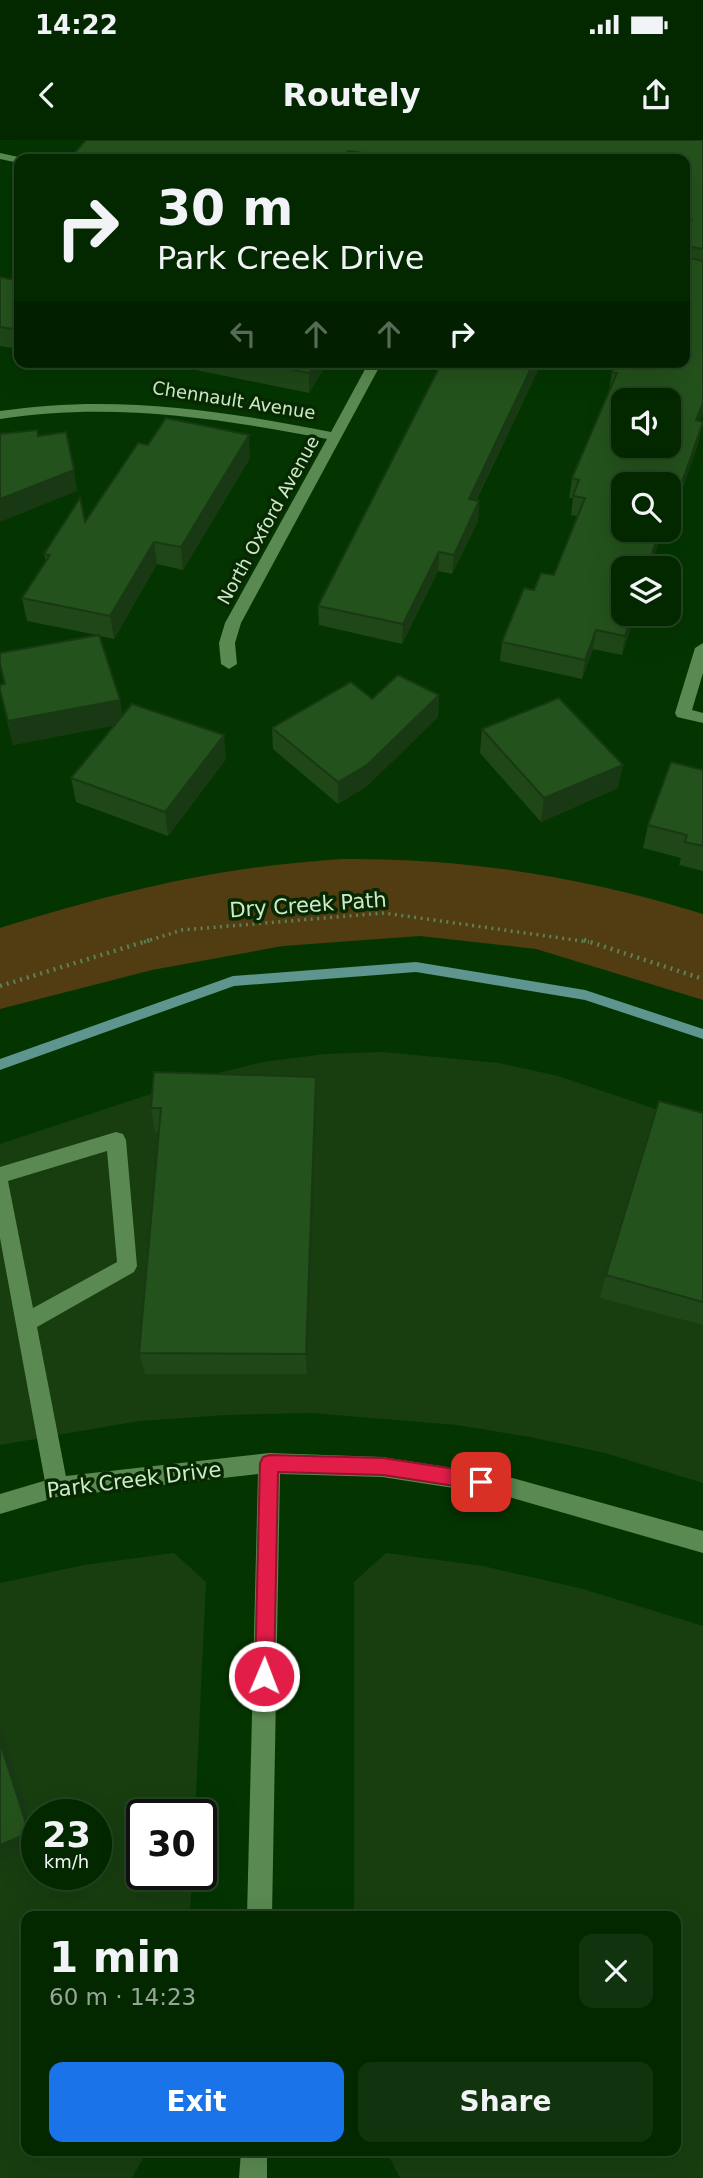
<!DOCTYPE html>
<html lang="en">
<head>
<meta charset="utf-8">
<style>
  body { margin:0; font-family:"DejaVu Sans",sans-serif; background:#11340f; color:#f1f3f6; height:100vh; display:flex; flex-direction:column; font-size:26px; white-space:nowrap }
  * { box-sizing:border-box; margin:0 }
  p { font-size:23px; color:#97a699 }
  .icon { flex:none; width:38px; height:38px; fill:none; stroke:currentColor; stroke-width:2; stroke-linecap:round; stroke-linejoin:round }
  .map { position:relative; flex:1; overflow:hidden }
  .side { position:absolute; left:21px; top:1771px; width:660px; height:245px; display:flex; flex-direction:column; background:#032800; border-radius:14px; box-shadow:0 7px 28px #0002,0 0 0 2px #244422 }
  .side>* { flex:none }
  .top-card { position:absolute; left:14px; top:14px; width:676px; height:214px; border-radius:14px; box-shadow:0 7px 28px #0002,0 0 0 2px #244422; background:#032800; color:#f1f3f6; overflow:hidden }
  .tools { position:absolute; left:611px; top:248px; display:grid; gap:14px }
  .tools a { display:grid; place-items:center; width:70px; height:70px; border-radius:14px; background:#032800; box-shadow:0 7px 28px #0002,0 0 0 2px #244422; font-size:35px }
  .speed { position:absolute; left:21px; top:1659px; display:flex; gap:14px; font-size:35px; font-weight:700; text-align:center }
  .speed>* { display:grid; place-content:center; width:91px; height:91px; border-radius:50%; background:#032800; box-shadow:0 7px 28px #0002,0 0 0 2px #244422; line-height:1 }
  .speed small { font-size:18px; font-weight:400 }
  .speed .limit { border:4px solid #111; border-radius:10px; background:#fff; color:#111 }
  .pin { position:absolute; display:grid; place-items:center; width:60px; height:60px; color:#fff; margin:-30px; border-radius:14px; box-shadow:0 4px 10px #0006 }
  .me { position:absolute; width:77px; margin:-38px; rotate:1deg; stroke-linejoin:round; filter:drop-shadow(0 0 5px #0008) }
  .turn { display:flex; align-items:center; gap:24px; height:147px; padding:0 28px; font-size:32px }
  .turn .icon { width:91px; height:91px; stroke-width:2.5 }
  .turn b { display:block; font-size:49px; line-height:60px }
  .lanes { display:flex; align-items:center; height:66px; padding:0 28px; background:#0003; justify-content:center; gap:35px; direction:ltr }
  .lanes .off { opacity:.35 }
  .round { display:grid; place-items:center; flex:none; width:74px; height:74px; border-radius:14px; background:#11340f }
  .overview { display:flex; align-items:center; justify-content:space-between; height:119px; padding:0 28px }
  h1 { font-size:42px; font-weight:700; line-height:52px }
  .cta { display:flex; gap:14px; margin-top:auto; padding:14px 28px }
  .cta a { flex:1; height:80px; border-radius:14px; background:#1a73e8; color:#fff; font-size:28px; font-weight:700; line-height:80px; text-align:center }
  .cta a+a { background:#11340f; color:#f1f3f6 }
  .status { display:flex; justify-content:space-between; align-items:center; height:49px; padding:0 35px; background:#032800; direction:ltr }
  .status svg { height:19px; fill:currentColor }
  header { display:flex; justify-content:space-between; align-items:center; height:91px; padding:0 28px; background:#032800; font-size:32px; font-weight:700 }
  .map>svg:first-child { display:block }
  .built { fill:#183e10; fill-rule:evenodd }
  .green { fill:#523c11 }
  .lines { fill:none; stroke-linecap:round; stroke-linejoin:round }
  .stream { fill:#5e958e; fill-rule:evenodd }
  .path-far1 { stroke:#5b8257; stroke-width:3.5; stroke-dasharray:2 4.5; stroke-linecap:butt }
  .path { stroke:#5b8257; stroke-width:4.5; stroke-dasharray:2 5; stroke-linecap:butt }
  .service { fill:#5a8951; fill-rule:evenodd }
  .minor { fill:#5a8951; fill-rule:evenodd }
  .wall { fill:#1f4718 }
  .shaded-wall { fill:#193914 }
  .building { fill:#24521c; stroke:#193914; stroke-width:2; fill-rule:evenodd }
  .route { fill:#e11d48; stroke:#92132f; stroke-width:2 }
  .labels { text-anchor:middle; dominant-baseline:central; stroke-width:7; stroke-linejoin:round; paint-order:stroke }
  .far-street-label { font-size:18px; fill:#cfe9ca; stroke:#062901 }
  .street-label { font-size:21px; fill:#cfe9ca; stroke:#062901 }
</style>
</head>
<body>
<div class="status"><b>14:22</b><svg viewBox="0 0 49 12"><path d="M0 12V9h3v3zM5 12V6h3v6zM10 12V3h3v9zM15 12V0h3v12zM26 1h20v11H26zM47 4h2v5h-2z"/></svg></div>
<header><svg class="icon" aria-label="back" viewBox="0 0 24 24"><path d="M15 5l-7 7 7 7"/></svg>Routely<svg class="icon" aria-label="share" viewBox="0 0 24 24"><path d="M12 15V3M7 8l5-5 5 5M5 13v7h14v-7"/></svg></header>
<div class="map">
<svg width="703" height="2038" viewBox="0 0 703 2038">
  <rect width="100%" height="100%" fill="#043500"/>
  <g class="built">
    <path d="M383 912 499 923 558 936 703 985V1343L605 1313 530 1297 457 1285 311 1273 225 1275 139 1281 0 1305V1004L202 937 263 922 325 914Z"/>
    <path d="M174 1413 206 1442 195 1675H142V1734H192L190 1776H26V2011H147L132 2038H0V1443L84 1425ZM37 1675H96V1734H37Z"/>
    <path d="M386 1413 483 1426 583 1449 703 1486V2038H400L386 2011H676V1776H354V1442Z"/>
  </g>
  <path class="green" d="M342 719C467 718 584 737 703 774V860L536 809 420 796 283 806 152 830 0 869V788C119 751 217 727 342 719Z"/>
  <g class="lines">
    <path class="stream" d="M416 822 585 850 703 889V899L585 860 416 832 234 846 0 930V919L233 836Z"/>
    <path class="path-far1" d="M144 802 182 790 384 773 589 802"/>
    <g class="path">
      <path d="M584 800 703 839"/>
      <path d="M0 846 150 800"/>
    </g>
    <path class="service" d="M116 992 123 994 126 1000 137 1126 134 1132 37 1187 68 1347 65 1354 57 1357 49 1354 46 1347 0 1098V1027ZM107 1011 117 1122 33 1168 8 1041Z"/>
    <g class="minor">
      <path d="M0 13 23 18 24 19H19V23L0 19Z"/>
      <path d="M369 222H382L241 483 235 503 237 524 229 529 221 524 219 503 225 483 327 299C217 278 112 262 0 279V271C113 254 220 270 331 292Z"/>
      <path d="M703 503V533L692 570 703 573V583L677 577 675 573 695 508Z"/>
      <path d="M269 1313 382 1317 505 1336 703 1391V1413L505 1356 382 1337 280 1334 272 1776H247L258 1334 57 1357 0 1374V1354L57 1337Z"/>
      <path d="M241 2011H267V2038H239Z"/>
    </g>
  </g>
  <g class="wall">
    <path d="M703 0V273L700 281 699 301 676 367 670 366 623 390H663L650 429H623V474H635L622 515 593 509 582 539 500 521 502 502 534 450 554 435 577 376 571 375 573 358H569L572 338 609 250 612 232 684 222 686 99H684V19H69Z"/>
    <path d="M0 137 19 141V209L0 206Z"/>
    <path d="M130 222H328L309 253 161 223 157 228Z"/>
    <path d="M442 222H542L476 361H479L478 381 452 434 438 431 402 504 319 485 318 466Z"/>
    <path d="M148 305 250 318 183 430 157 424 114 499 100 496 120 560 122 576 226 619 168 696 76 662 71 638 114 585 13 605 0 551 4 544 0 526 97 495 27 481 22 458 46 422 44 414 85 382Z"/>
    <path d="M439 555 438 577 367 646 338 664 273 609 272 588 372 559Z"/>
    <path d="M482 589 618 648 541 682 480 613Z"/>
    <path d="M703 630V731L679 725 681 718 643 708 648 685Z"/>
    <path d="M316 937 317 962 307 1234H145L139 1213 159 992H155L151 968Z"/>
    <path d="M703 973V1185L600 1158 606 1135Z"/>
  </g>
  <g class="shaded-wall">
    <path d="M348 11V19H342Z"/>
    <path d="M316 222H328L309 253V233Z"/>
    <path d="M534 222H542L467 378 469 359Z"/>
    <path d="M703 263V273L693 300 696 280Z"/>
    <path d="M703 282 699 301 676 367 680 348Z"/>
    <path d="M249 295 250 318 183 430 181 407Z"/>
    <path d="M74 330 77 351 0 382V359Z"/>
    <path d="M674 347 670 366 668 372V364Z"/>
    <path d="M479 361 478 381 452 434 454 415Z"/>
    <path d="M660 390H663L650 429H647Z"/>
    <path d="M154 402 157 424 114 499 110 476Z"/>
    <path d="M439 412 438 431 402 504 403 484Z"/>
    <path d="M632 474H635L622 515 625 496Z"/>
    <path d="M596 490 593 509 582 539 585 520Z"/>
    <path d="M439 555 438 577 367 646 338 664V642Z"/>
    <path d="M120 560 123 584 13 605 8 581Z"/>
    <path d="M224 595 226 619 168 696 165 672Z"/>
    <path d="M623 625 618 648 541 682 544 658Z"/>
    <path d="M316 937 317 962 307 1234 306 1214Z"/>
    <path d="M0 1584 37 1700V1704L0 1719Z"/>
  </g>
  <g class="building">
    <path d="M86 0H703V109L686 106 685 117 703 121V263L696 280 703 282 680 348 674 347 668 364V345H623V390H660L647 429H623V474H632L625 496 596 490 585 520 502 502 524 448 534 450 541 433 554 435 585 358 573 356 579 340 572 338 617 233 612 232 616 222H684V103L692 80 684 79V19H406L348 11 342 19H69ZM623 261H668V306H623Z"/>
    <path d="M0 137 19 141V190L0 187Z"/>
    <path d="M253 222H316L309 233Z"/>
    <path d="M442 222H534L469 359 479 361 454 415 439 412 403 484 318 466Z"/>
    <path d="M166 278 249 295 181 407 154 402 110 476 22 458 50 415 44 414 80 358 85 382 138 303 148 305Z"/>
    <path d="M37 290 38 296 66 292 74 330 0 359V294Z"/>
    <path d="M99 495 120 560 8 581 0 550V545L5 544 0 524V513Z"/>
    <path d="M398 535 439 555 367 625 338 642 272 588 351 542 372 559Z"/>
    <path d="M559 558 623 625 544 658 482 589Z"/>
    <path d="M132 564 224 595 165 672 71 638Z"/>
    <path d="M671 622 703 630V706L685 702 687 695 648 685Z"/>
    <path d="M154 932 316 937 306 1214 139 1213 161 968H151Z"/>
    <path d="M659 961 703 973V1162L606 1135Z"/>
    <path d="M0 1602 29 1693 0 1705Z"/>
  </g>
  <path class="route" d="M269 1315 383 1318 481 1333 487 1336 490 1342 487 1348 481 1350 383 1335 278 1332 274 1536 271 1543 264 1546 257 1543 255 1536 260 1323 263 1317Z"/>
  <g class="labels">
    <g class="far-street-label">
      <text transform="translate(234 260) rotate(9)">Chennault Avenue</text>
      <text transform="translate(268 380) rotate(-61)">North Oxford Avenue</text>
    </g>
    <g class="street-label">
      <text transform="translate(308 765) rotate(-4)">Dry Creek Path</text>
      <text transform="translate(134 1340) rotate(-7)">Park Creek Drive</text>
    </g>
  </g>
</svg>
<div class="tools">
<a><svg class="icon" aria-label="sound" viewBox="0 0 24 24"><path d="M4 9h4l5-4v14l-5-4H4zM17 9q2 3 0 6"/></svg></a>
<a><svg class="icon" aria-label="search" viewBox="0 0 24 24"><circle cx="10" cy="10" r="6"/><path d="M15 15l6 6"/></svg></a>
<a><svg class="icon" aria-label="layers" viewBox="0 0 24 24"><path d="M12 4l9 5-9 5-9-5zM3 14l9 5 9-5"/></svg></a>
</div>
<div class="speed"><div>23<small>km/h</small></div><div class="limit">30</div></div>
<div class="pin" style="left:481px;top:1342px;background:#d93025"><svg class="icon" aria-label="arrive" viewBox="0 0 24 24"><path d="M6 21V4h12l-3 4 3 4H6"/></svg></div>
<svg class="me" style="left:264px;top:1536px" viewBox="-20 -20 40 40"><circle r="17" fill="#e11d48" stroke="#fff" stroke-width="3"/><path d="M0-11L8 9 0 5-8 9z" fill="#fff"/></svg>
<div class="top-card">
<div class="turn"><svg class="icon" aria-label="right" viewBox="0 0 24 24"><path d="M7 20v-9h11M14 6l5 5-5 5"/></svg><div><b>30 m</b>Park Creek Drive</div></div>
<div class="lanes"><svg class="icon off" aria-label="left" viewBox="0 0 24 24"><path d="M17 20v-9H6M10 6l-5 5 5 5"/></svg><svg class="icon off" aria-label="ahead" viewBox="0 0 24 24"><path d="M12 20V5M6 11l6-6 6 6"/></svg><svg class="icon off" aria-label="ahead" viewBox="0 0 24 24"><path d="M12 20V5M6 11l6-6 6 6"/></svg><svg class="icon" aria-label="right" viewBox="0 0 24 24"><path d="M7 20v-9h11M14 6l5 5-5 5"/></svg></div>
</div>
<section class="side">
<div class="overview"><div><h1>1 min</h1><p>60 m · 14:23</p></div><a class="round"><svg class="icon" aria-label="close" viewBox="0 0 24 24"><path d="M6 6l12 12M18 6L6 18"/></svg></a></div>
<div class="cta"><a>Exit</a><a>Share</a></div>
</section>
</div>
</body>
</html>
